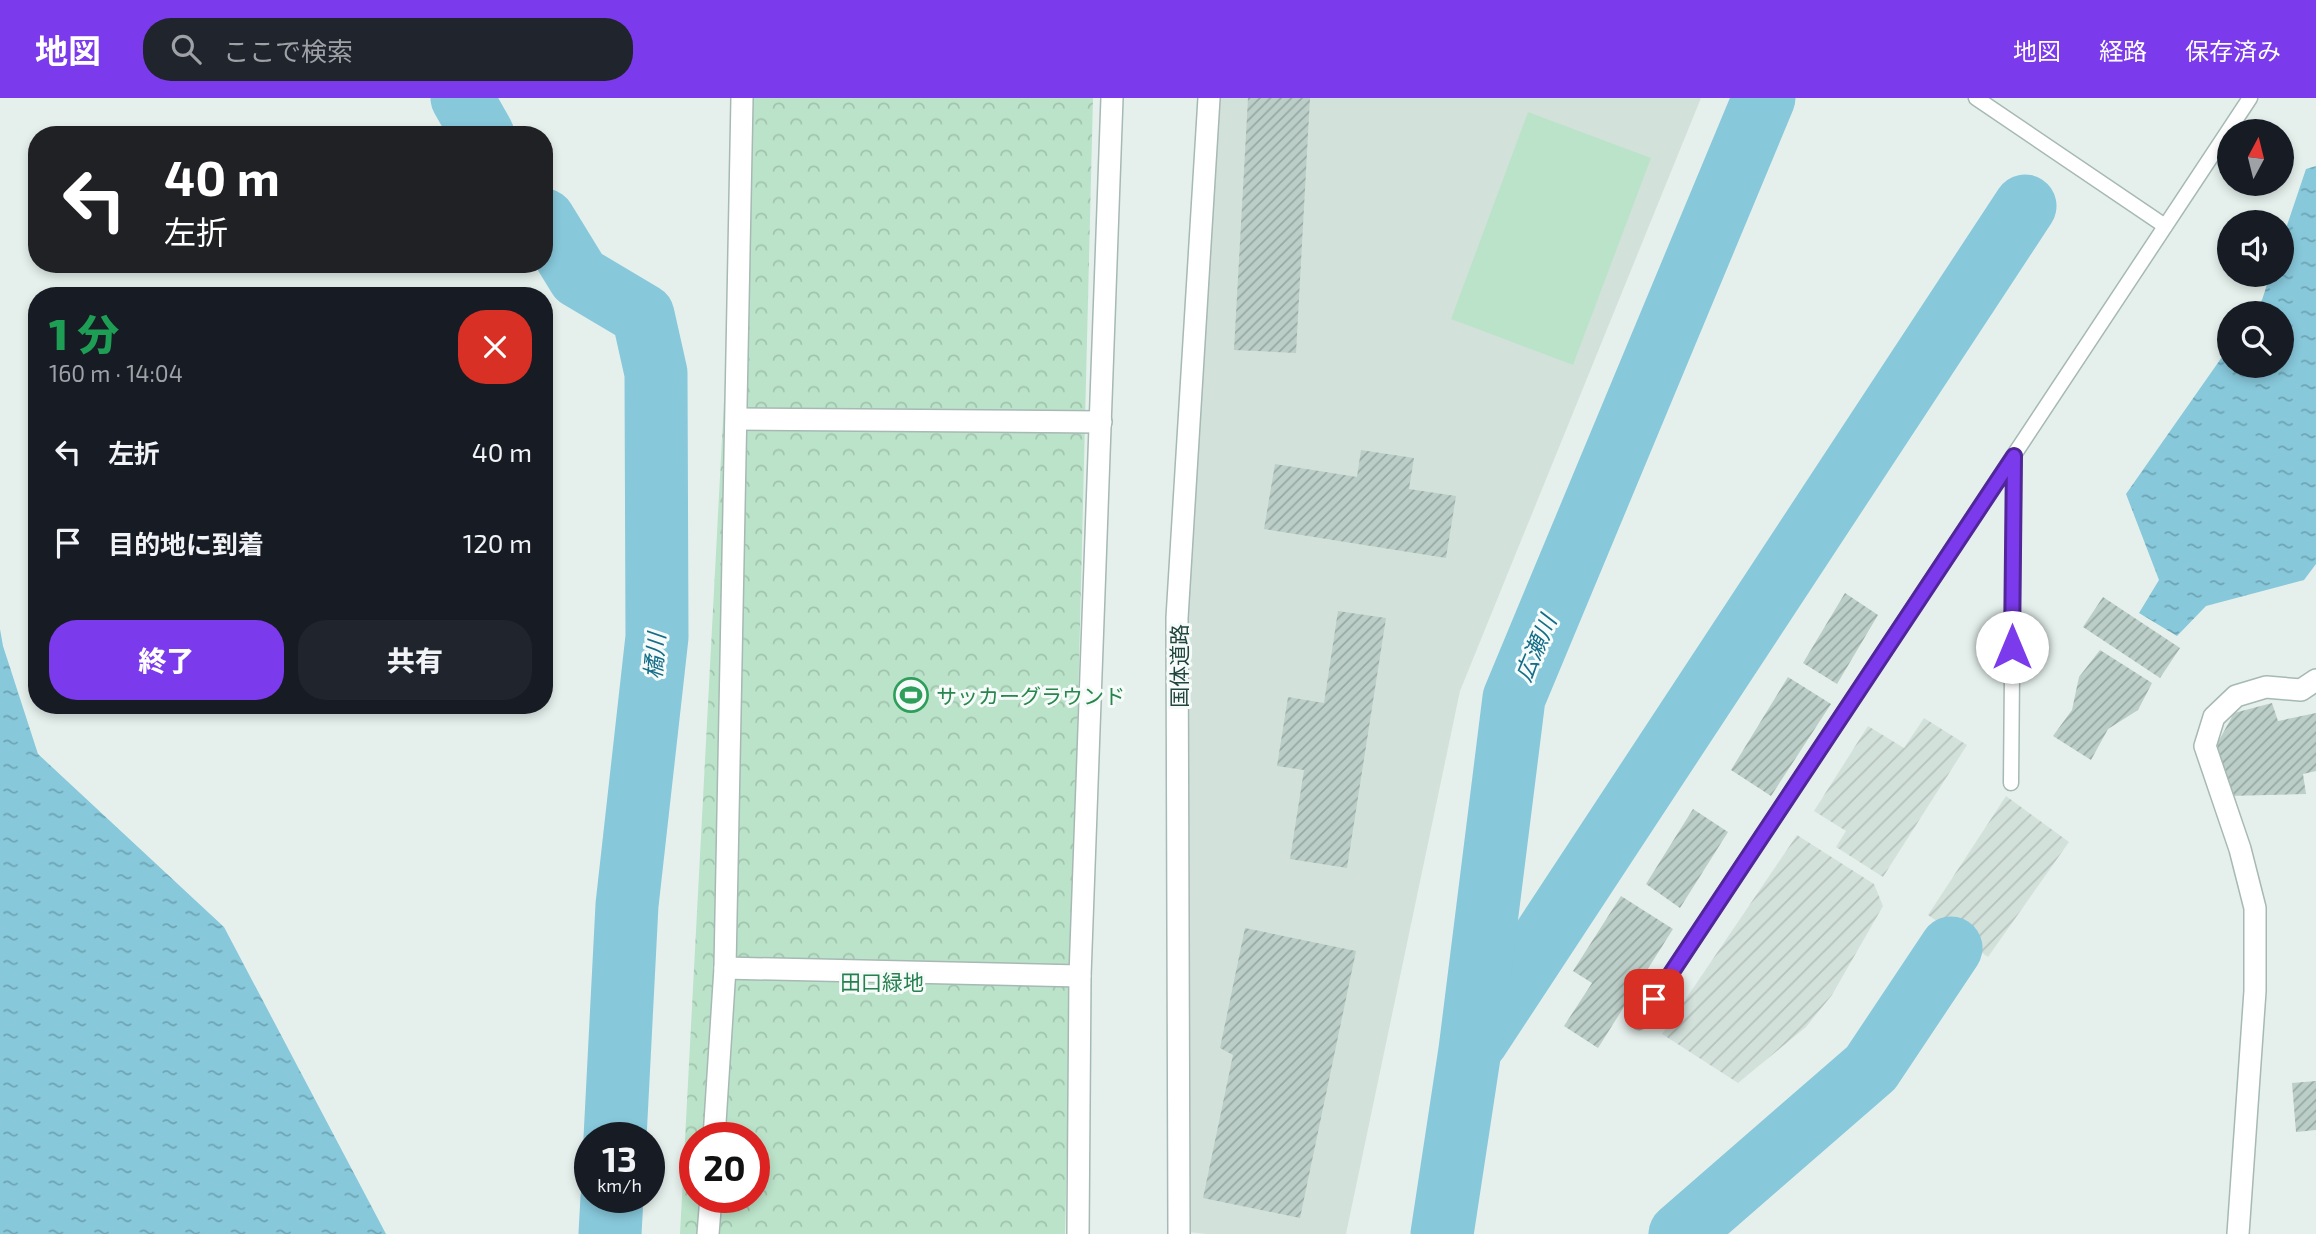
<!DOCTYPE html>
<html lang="ja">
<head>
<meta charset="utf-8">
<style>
  body { margin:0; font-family:"Exo 2","Noto Sans JP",sans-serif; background:#20242c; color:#f1f3f6; height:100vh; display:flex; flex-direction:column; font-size:26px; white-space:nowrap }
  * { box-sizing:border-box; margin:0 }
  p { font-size:23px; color:#9ea1a6 }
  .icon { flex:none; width:38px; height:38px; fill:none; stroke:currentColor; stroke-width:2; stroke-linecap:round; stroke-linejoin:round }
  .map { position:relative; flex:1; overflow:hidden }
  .drawer { position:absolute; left:28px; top:189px; width:525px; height:427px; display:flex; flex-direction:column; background:#171b24; border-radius:28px; box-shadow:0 4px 10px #0003 }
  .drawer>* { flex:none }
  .guide { position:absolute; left:28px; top:28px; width:525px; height:147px; border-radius:28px; box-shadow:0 4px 10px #0003; background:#202124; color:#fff; overflow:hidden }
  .needle { width:46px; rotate:7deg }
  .buttons { position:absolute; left:2217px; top:21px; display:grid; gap:14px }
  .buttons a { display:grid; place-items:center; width:77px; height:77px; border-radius:50%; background:#171b24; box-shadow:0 4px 10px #0003; font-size:35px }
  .speed { position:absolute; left:574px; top:1024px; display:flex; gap:14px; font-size:35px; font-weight:700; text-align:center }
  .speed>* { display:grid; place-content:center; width:91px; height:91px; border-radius:50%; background:#171b24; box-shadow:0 4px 10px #0003; line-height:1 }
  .speed small { font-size:18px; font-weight:400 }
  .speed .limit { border:10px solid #d22; background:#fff; color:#111 }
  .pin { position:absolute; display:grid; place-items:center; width:60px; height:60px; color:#fff; margin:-30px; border-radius:14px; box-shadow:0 4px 10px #0006 }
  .me { position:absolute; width:77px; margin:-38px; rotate:0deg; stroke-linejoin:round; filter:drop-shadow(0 0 5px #0008) }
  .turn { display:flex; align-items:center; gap:24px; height:147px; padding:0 21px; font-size:32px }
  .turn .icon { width:91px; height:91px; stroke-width:2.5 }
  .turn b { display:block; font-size:49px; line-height:60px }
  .round { display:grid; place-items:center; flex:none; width:74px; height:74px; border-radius:28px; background:#20242c }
  .overview { display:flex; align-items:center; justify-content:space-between; height:119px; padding:0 21px }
  h1 { font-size:42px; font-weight:800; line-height:52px; color:#1e9e55 }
  .primary-button { display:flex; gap:14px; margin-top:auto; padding:14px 21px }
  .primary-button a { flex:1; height:80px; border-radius:28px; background:#7c3aed; color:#fff; font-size:28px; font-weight:800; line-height:80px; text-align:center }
  .primary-button a+a { background:#20242c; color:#f1f3f6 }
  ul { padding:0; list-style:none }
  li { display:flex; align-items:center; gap:21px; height:91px; padding:0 21px }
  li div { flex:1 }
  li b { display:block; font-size:26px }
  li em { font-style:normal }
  header { display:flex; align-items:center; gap:42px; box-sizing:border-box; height:98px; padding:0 35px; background:#7c3aed; color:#fff }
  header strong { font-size:33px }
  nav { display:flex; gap:38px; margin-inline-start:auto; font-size:24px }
  .search { width:490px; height:63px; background:#20242c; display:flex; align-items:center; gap:18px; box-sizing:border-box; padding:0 24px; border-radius:28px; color:#9ea1a6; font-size:26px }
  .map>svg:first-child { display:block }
  .built { fill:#d3e1db }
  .industrial { fill:url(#industrial-furrows) }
  .green { fill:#bbe3c9 }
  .forest { fill:url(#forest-crowns); fill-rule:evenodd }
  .water { fill:url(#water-ripples) }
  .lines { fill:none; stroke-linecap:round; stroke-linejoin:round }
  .river { stroke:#87c8db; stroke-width:63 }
  .building { fill:url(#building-hatch) }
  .service-casing { stroke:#a6b9b4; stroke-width:17 }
  .pedestrian-casing { stroke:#a6b9b4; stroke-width:24 }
  .minor-casing { stroke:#a6b9b4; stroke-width:24 }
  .tertiary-casing { stroke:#a6b9b4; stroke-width:24 }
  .service { stroke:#fff; stroke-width:14 }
  .pedestrian { stroke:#fff; stroke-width:21 }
  .minor { stroke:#fff; stroke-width:21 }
  .tertiary { stroke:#fff; stroke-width:21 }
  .route-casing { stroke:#51269a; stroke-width:18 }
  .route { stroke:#7c3aed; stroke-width:12 }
  .labels { text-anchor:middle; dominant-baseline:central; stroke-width:6; stroke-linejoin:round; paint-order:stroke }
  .street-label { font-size:21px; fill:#21453e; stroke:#f6fbf9 }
  .leisure-label { font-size:21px; fill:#27864d; stroke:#f6fbf9; text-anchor:start }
  .park-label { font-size:21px; fill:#258150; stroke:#f6fbf9 }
  .water-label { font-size:23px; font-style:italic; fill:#126d89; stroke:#f6fbf9 }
</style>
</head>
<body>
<header>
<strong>地図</strong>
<div class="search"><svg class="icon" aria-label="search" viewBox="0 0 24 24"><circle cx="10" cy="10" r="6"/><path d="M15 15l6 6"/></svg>ここで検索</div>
<nav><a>地図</a><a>経路</a><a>保存済み</a></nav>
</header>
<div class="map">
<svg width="2316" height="1136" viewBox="0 0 2316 1136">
  <defs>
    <pattern id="industrial-furrows" width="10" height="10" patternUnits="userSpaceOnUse" patternTransform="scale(1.75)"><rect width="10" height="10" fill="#d3e1db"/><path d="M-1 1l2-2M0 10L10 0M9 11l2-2" fill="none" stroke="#b5c2bd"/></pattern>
    <pattern id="forest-crowns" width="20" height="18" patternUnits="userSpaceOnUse" patternTransform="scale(1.75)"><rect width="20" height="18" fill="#bbe3c9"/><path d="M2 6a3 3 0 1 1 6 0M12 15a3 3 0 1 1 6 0" fill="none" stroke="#a0c4ae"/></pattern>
    <pattern id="water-ripples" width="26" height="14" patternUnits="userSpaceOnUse" patternTransform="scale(1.75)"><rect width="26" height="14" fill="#87c8db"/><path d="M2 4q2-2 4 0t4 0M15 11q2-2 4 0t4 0" fill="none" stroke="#6ea4b3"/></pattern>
    <pattern id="building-hatch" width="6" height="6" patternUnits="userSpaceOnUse" patternTransform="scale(1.75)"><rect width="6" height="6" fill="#bccec8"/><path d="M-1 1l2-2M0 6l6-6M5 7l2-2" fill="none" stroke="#98a9a4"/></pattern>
  </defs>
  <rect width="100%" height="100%" fill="#e5f0ec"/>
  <path class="built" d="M1209 0H1701L1460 593 1346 1136H1207L1179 1133 1177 520Z"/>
  <g class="industrial">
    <path d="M1924 620 1967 647 1883 779 1836 749 1846 733 1814 713 1868 628 1904 650Z"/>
    <path d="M2006 698 2069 744 1988 859 1928 817Z"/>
    <path d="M1797 737 1874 786 1883 808 1832 897 1806 929 1738 985 1662 936Z"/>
  </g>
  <path class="green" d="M1528 14 1651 60 1573 267 1451 221Z"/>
  <path class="forest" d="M740 0H1093L1065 1136H680ZM695 1040H754V1099H695Z"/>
  <g class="water">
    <path d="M2316 68V466L2304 482 2206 508 2177 538 2139 515 2159 482 2126 396 2229 249 2230 268H2282V215H2253L2262 202 2270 177H2282V142L2306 71Z"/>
    <path d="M0 531 3 548 38 656 224 829 386 1136H0Z"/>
  </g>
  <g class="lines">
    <g class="river">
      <path d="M462 0 483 37"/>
      <path d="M544 122 579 179 643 217 656 275 657 539 627 807 615 1040"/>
      <path d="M1477 942 2025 108"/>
      <path d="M610 1136 612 1099"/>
      <path d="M1442 1136 1470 952 1514 600 1764 0"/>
      <path d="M1680 1136 1871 970 1951 850"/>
    </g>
  </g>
  <g class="building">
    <path d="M1248 0H1310L1296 255 1234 252Z"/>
    <path d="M1361 352 1414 360 1409 391 1456 398 1446 460 1264 431 1275 366 1357 379Z"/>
    <path d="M1845 495 1878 517 1837 586 1803 565Z"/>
    <path d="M2103 499 2180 550 2160 580 2083 529Z"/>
    <path d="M1338 513 1386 520 1347 770 1290 761 1304 672 1277 668 1288 599 1324 605Z"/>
    <path d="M2100 552 2152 585 2138 612 2108 631 2091 662 2053 638 2072 612 2079 579Z"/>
    <path d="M1788 579 1831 606 1771 698 1731 672Z"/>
    <path d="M2272 605 2278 623 2316 615V673L2303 676 2306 696 2229 698 2217 646 2234 615Z"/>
    <path d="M1693 711 1728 734 1680 810 1646 786Z"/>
    <path d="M1621 798 1673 831 1598 950 1564 928 1592 885 1573 873Z"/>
    <path d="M1245 830 1356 853 1300 1120 1203 1100 1233 957 1220 950Z"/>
    <path d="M2316 983V1032L2296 1034 2292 985Z"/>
  </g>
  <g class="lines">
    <g class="service-casing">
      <g id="service">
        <path d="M1976 0 2165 128"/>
        <path d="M2011 685 2014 359"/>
        <path d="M1639 924 2250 0"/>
      </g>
    </g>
    <g class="pedestrian-casing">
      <g id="pedestrian">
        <path d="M737 321 1101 324"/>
        <path d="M725 870 1080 878"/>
        <path d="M714 1040 725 870 742 0"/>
        <path d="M708 1136 711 1099"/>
      </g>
    </g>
    <g class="minor-casing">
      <g id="minor">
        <path d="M1078 1136 1080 878 1112 0"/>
        <path d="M2238 1136 2255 893V810L2240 751 2205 648 2214 619 2236 598 2266 589 2301 592 2316 582"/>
      </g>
    </g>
    <g class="tertiary-casing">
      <path id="tertiary" d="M1179 1136 1177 520 1209 0"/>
    </g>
    <use href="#service" class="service"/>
    <use href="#pedestrian" class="pedestrian"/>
    <use href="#minor" class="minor"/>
    <use href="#tertiary" class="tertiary"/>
  </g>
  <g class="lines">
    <g class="route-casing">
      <path id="route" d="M1654 901 2014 358 2012 549"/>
    </g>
    <use href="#route" class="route"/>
  </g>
  <defs>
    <g id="stadium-ring" transform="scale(1.75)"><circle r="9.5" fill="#f6fbf9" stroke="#2e9e5b" stroke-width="1.5"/><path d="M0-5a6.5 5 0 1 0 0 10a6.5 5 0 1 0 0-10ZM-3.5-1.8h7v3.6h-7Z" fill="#2e9e5b"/></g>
  </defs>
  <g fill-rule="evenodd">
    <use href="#stadium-ring" x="911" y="597"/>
  </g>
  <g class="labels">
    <g class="street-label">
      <text transform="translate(1178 568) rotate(-90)">国体道路</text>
    </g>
    <g class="leisure-label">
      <text x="936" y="597">サッカーグラウンド</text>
    </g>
    <g class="park-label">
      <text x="882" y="883">田口緑地</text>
    </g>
    <g class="water-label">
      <text transform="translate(1535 550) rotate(-67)">広瀬川</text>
      <text transform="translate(654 558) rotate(-85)">橘川</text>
    </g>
  </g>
</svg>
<div class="buttons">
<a><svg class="needle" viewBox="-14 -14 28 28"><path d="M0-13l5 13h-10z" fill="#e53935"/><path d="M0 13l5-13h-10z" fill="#9ea1a6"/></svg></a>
<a><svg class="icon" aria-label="sound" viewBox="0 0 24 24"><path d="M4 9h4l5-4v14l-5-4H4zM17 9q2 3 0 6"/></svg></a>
<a><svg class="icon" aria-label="search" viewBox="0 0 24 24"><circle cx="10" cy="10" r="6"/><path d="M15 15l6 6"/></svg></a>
</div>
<div class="speed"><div>13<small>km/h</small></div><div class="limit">20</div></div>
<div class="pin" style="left:1654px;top:901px;background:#d93025"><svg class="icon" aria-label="arrive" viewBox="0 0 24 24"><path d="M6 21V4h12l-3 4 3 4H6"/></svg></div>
<svg class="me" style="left:2012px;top:549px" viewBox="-20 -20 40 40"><circle r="19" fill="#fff"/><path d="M0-13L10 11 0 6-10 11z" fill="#7c3aed"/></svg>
<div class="guide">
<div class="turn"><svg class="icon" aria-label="left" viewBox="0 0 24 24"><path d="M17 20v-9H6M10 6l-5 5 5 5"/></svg><div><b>40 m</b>左折</div></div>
</div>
<section class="drawer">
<div class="overview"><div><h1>1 分</h1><p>160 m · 14:04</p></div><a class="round" style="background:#d93025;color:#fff"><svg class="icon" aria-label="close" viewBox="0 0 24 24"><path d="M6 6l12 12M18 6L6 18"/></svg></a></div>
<ul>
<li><svg class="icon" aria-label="left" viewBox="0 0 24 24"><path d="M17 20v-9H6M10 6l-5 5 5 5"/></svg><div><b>左折</b></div><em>40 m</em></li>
<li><svg class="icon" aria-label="arrive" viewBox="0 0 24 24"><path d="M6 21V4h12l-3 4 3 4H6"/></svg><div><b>目的地に到着</b></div><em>120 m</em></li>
</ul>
<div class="primary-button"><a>終了</a><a>共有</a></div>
</section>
</div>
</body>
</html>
